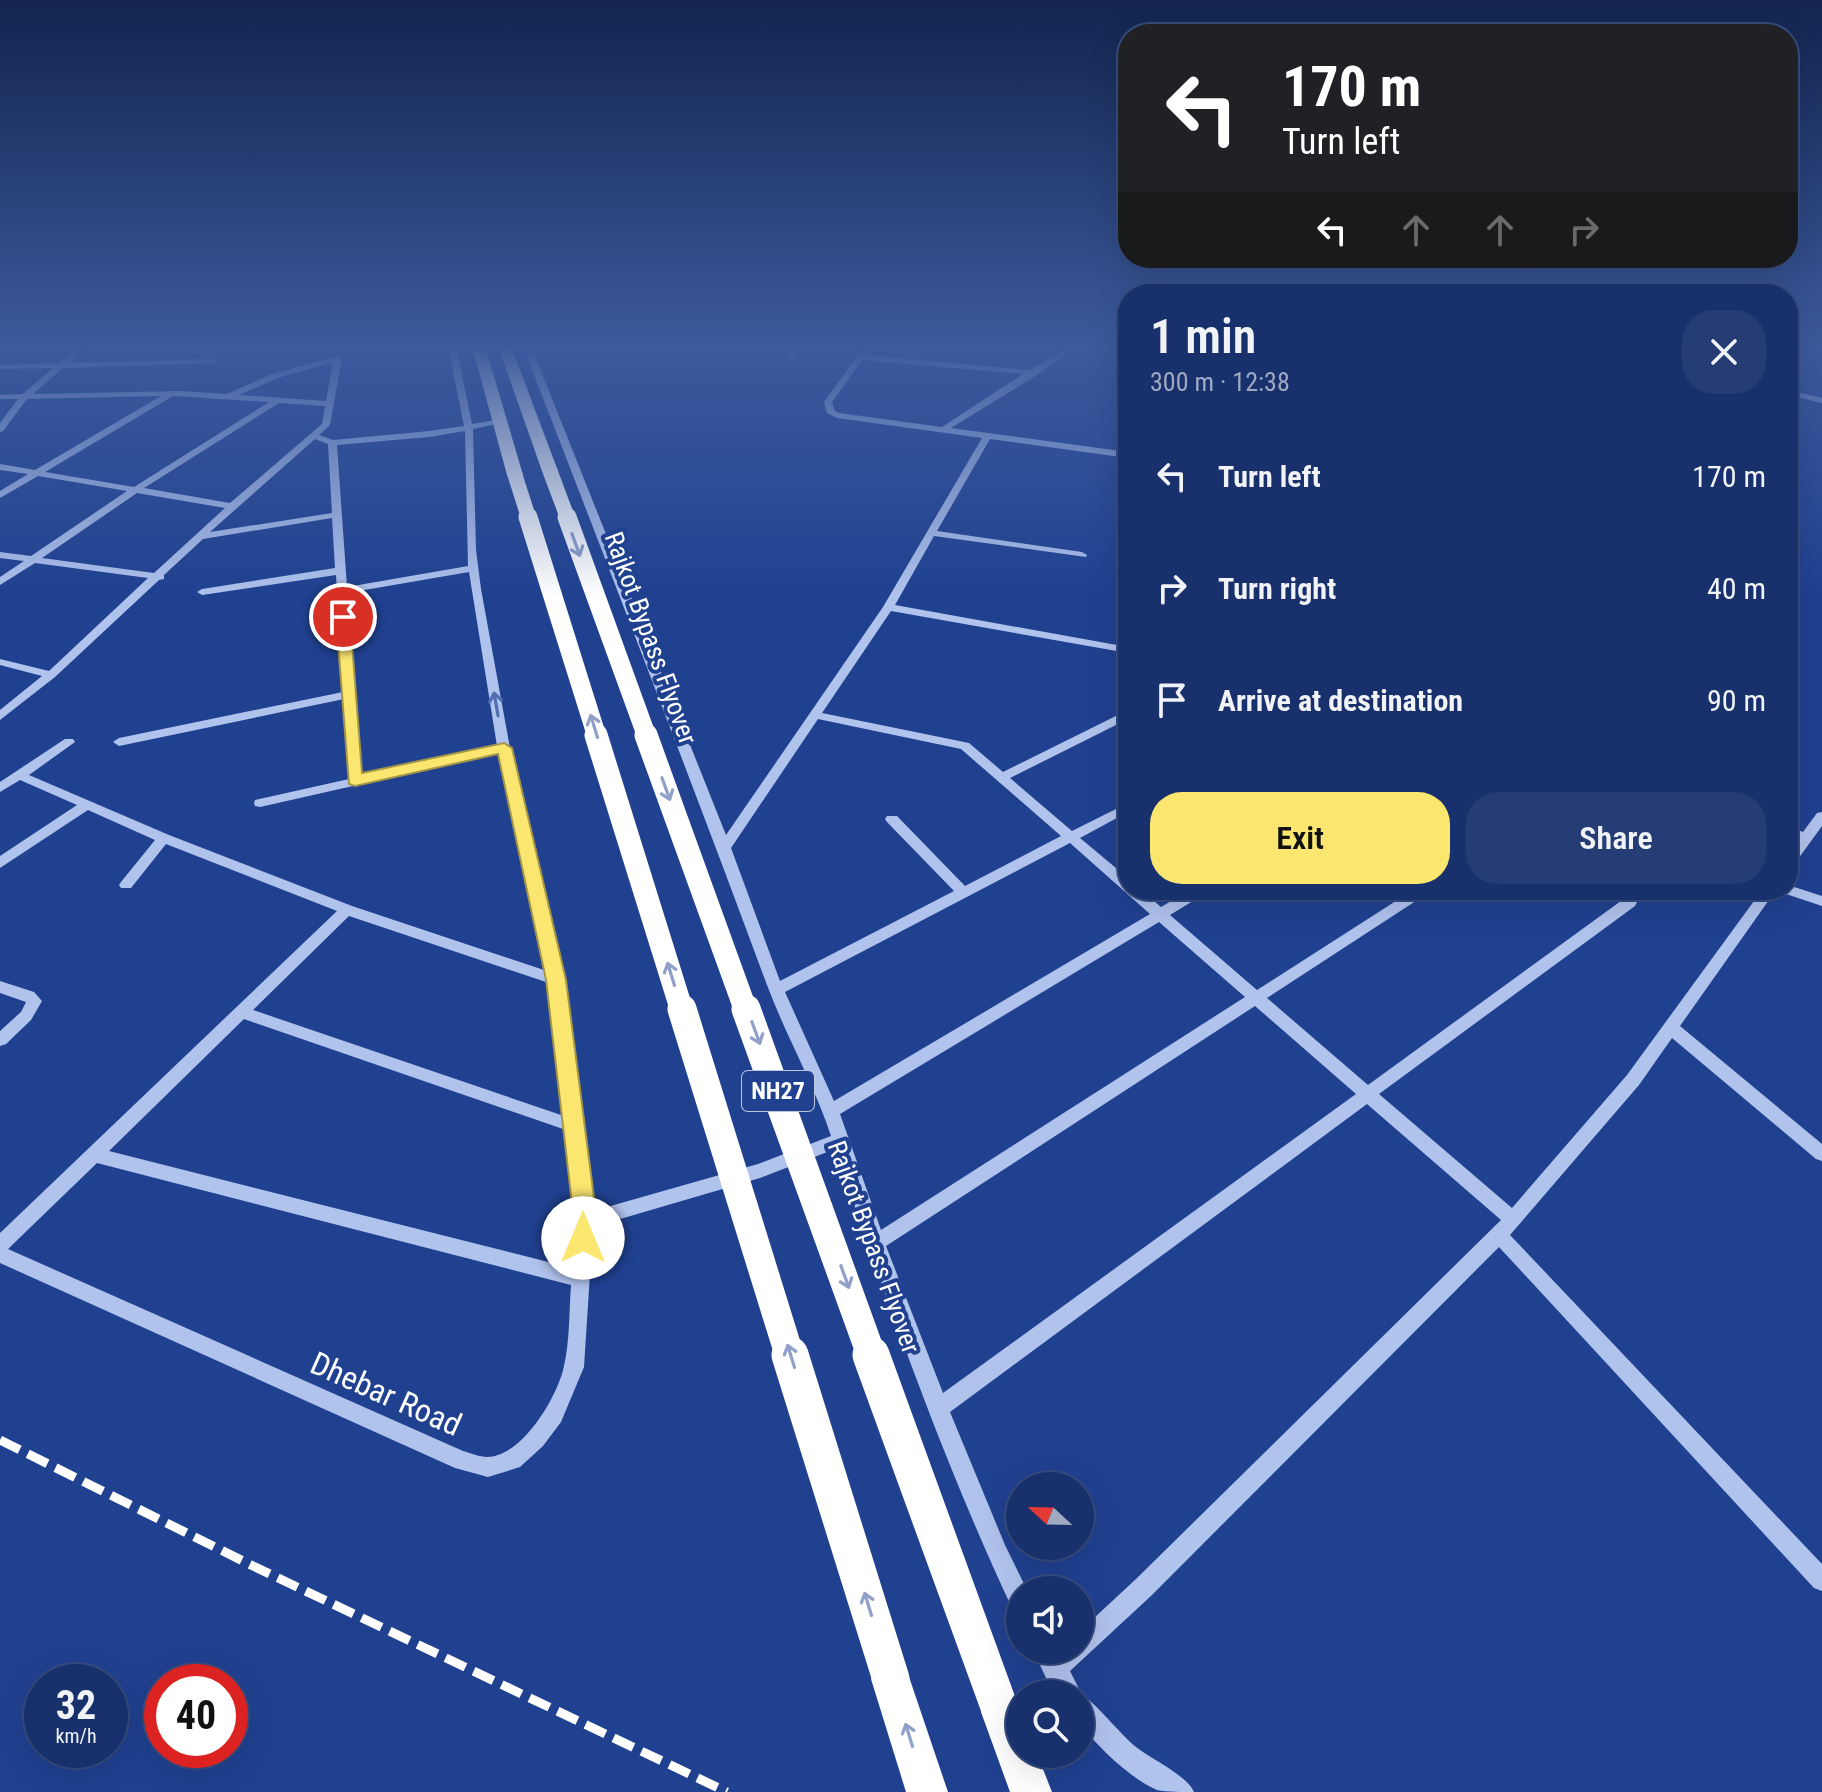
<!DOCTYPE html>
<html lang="en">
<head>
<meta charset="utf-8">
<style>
  body { margin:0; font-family:"Roboto Condensed",sans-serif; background:#253d74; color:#f1f3f6; height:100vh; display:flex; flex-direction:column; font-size:30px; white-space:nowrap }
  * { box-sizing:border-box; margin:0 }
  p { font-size:26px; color:#9fa9c2 }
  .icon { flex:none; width:44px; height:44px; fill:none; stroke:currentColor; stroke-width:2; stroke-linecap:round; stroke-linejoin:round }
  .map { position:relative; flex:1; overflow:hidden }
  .sheet { position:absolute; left:1118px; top:284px; width:680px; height:616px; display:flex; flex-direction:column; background:#18316c; border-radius:32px; box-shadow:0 8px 32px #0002,0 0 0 2px #364c7f }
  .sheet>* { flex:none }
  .top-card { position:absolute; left:1118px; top:24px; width:680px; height:244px; border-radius:32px; box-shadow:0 8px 32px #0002,0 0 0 2px #364c7f; background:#202124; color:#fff; overflow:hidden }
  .needle { width:52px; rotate:292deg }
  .tools { position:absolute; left:1006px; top:1472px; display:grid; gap:16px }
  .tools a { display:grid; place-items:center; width:88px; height:88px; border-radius:50%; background:#18316c; box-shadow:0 8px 32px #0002,0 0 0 2px #364c7f; font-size:40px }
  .speed { position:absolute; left:24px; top:1664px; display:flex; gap:16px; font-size:40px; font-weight:700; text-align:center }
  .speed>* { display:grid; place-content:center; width:104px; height:104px; border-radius:50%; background:#18316c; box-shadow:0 8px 32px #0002,0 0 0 2px #364c7f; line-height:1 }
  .speed small { font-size:20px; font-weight:400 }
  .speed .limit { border:12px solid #d22; background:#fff; color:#111 }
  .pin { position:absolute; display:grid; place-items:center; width:68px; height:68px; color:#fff; margin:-34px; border:4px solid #fff; border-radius:50%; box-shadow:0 2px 8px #0007 }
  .me { position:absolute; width:88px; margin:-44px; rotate:0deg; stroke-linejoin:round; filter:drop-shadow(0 0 6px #0008) }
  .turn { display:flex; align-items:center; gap:28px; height:168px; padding:0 32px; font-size:36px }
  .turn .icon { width:104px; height:104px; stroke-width:2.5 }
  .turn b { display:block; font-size:56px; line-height:68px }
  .lanes { display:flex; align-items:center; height:76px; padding:0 32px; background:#0003; justify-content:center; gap:40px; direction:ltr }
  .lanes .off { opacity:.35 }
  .round { display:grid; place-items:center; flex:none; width:84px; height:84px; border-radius:32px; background:#253d74 }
  .head { display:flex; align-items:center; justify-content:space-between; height:136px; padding:0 32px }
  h1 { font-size:48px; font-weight:600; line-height:60px }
  .action { display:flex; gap:16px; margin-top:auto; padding:16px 32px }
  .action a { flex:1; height:92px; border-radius:32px; background:#fbe670; color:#111; font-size:32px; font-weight:600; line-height:92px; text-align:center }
  .action a+a { background:#253d74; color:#f1f3f6 }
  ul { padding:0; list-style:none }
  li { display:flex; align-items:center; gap:24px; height:112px; padding:0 32px }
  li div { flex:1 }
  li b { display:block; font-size:30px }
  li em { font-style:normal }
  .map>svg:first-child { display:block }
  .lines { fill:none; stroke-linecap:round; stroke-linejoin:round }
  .minor { fill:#b0c3ed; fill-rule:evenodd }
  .highway { fill:#fff; fill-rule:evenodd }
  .rail { stroke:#fff; stroke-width:9; stroke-dasharray:22 9; stroke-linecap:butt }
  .highway-bridge-far4 { stroke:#fff; stroke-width:15 }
  .highway-bridge-far3 { stroke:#fff; stroke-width:19 }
  .highway-bridge-far2 { stroke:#fff; stroke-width:23 }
  .highway-bridge-far1 { stroke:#fff; stroke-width:29 }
  .highway-bridge { stroke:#fff; stroke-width:37 }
  .oneway { stroke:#90a0c8 }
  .oneway2 { stroke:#526eb1 }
  .route { fill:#fbe670; stroke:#a39649; stroke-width:2 }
  .labels { text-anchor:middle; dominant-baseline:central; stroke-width:8; stroke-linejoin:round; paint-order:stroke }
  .shield { fill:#204190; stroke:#bcc6de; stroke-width:2 }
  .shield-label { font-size:24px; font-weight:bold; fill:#fff }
  .street-label { font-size:26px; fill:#fff; stroke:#204190 }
  .near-street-label { font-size:32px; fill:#fff; stroke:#204190 }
</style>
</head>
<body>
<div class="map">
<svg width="1822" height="1792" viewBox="0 0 1822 1792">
  <rect width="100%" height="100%" fill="#204190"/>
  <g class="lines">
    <g class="minor">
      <path d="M80 346H88L69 363 215 359 219 361 215 363 63 368 33 394 181 391 227 394 272 374 338 356 342 358 330 425 319 435 333 440 429 431 464 426 448 346H456L472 424 502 419 506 422 473 429 476 550 481 589 510 748 563 980 593 1211 758 1164 831 1136C814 1084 786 1036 767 985 688 771 605 559 523 346H531L726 835 883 607 982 438 837 418 827 413 824 402 864 346H872L865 355 1030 370 1068 346H1077L1037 375 951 428 1128 452V458L990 439 937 531 1082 552 1087 555 1086 557 934 536 895 605 1128 647V653L891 611 822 713 969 743 1003 772 1128 710V719L1010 778 1072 831 1128 803V812L1080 838 1128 878V890H1141L1161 907 1190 890H1208L1206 893 1170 915 1257 990 1413 890H1430L1428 893 1267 998 1368 1085 1625 898H1635L1637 902 1635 906 1379 1094 1512 1208 1627 1075 1762 890H1776L1680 1026 1822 1144V1161L1816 1159 1672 1038 1639 1085 1510 1235 1822 1564V1591L1814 1588 1499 1247 1152 1595 1070 1671 1082 1695C1093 1700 1122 1736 1136 1747 1151 1759 1188 1776 1194 1792 1183 1792 1167 1792 1157 1790 1129 1778 1099 1747 1080 1725V1694H1058L1046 1678 1033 1650H1080V1631L1136 1579 1501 1220 1367 1104 950 1412 1005 1545 1027 1590H1020V1611L1012 1608C943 1461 887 1302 835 1149L760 1178 593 1227 584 1367 561 1422 543 1446 520 1467 488 1477 455 1468 0 1263V1233L337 911 166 844 131 888H121L119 885 121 882 155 840 88 810 0 868V856L77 805 20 780 0 792V782L65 739H73L75 742 29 775 169 835 352 906 547 971 499 753 260 807 255 806 254 803 255 800 349 779 344 699 119 746 113 742 119 738 343 692 336 575 202 595 197 592 202 589 335 568 332 518 203 539 164 575V579L159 580 55 677 0 720V710L42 676 0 665V659L49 671 148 578 35 563 0 585V577L24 561 0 558V552L31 556 127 491 38 476 0 498V491L28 474 0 470V464L35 470 161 396 27 399 3 431 0 432V423L18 399H0V395L23 394 53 368 0 369V365L59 363ZM862 360 1023 374 942 427 839 413 834 410 832 402ZM333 362 326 401 239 395 278 378ZM173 396 269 402 134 487 45 472ZM279 403 325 406 322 424 230 503 144 488ZM465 431 468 566 347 587 337 445 429 437ZM315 439 328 444 332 513 210 532ZM137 493 225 508 154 573 42 558ZM469 572 497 746 361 776 347 593ZM818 719 961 749 1061 836 965 886 897 816H887L885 819 887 822 954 891 780 981 731 848ZM1070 843 1150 914 834 1101 785 992ZM349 916 549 983 564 1116 253 1010ZM1159 922 1245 997 881 1230 840 1114ZM1255 1006 1356 1094 943 1393 886 1246ZM244 1019 566 1130 576 1221 572 1268 109 1151ZM97 1163 571 1285C569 1311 570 1340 564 1366 558 1396 522 1457 487 1457 480 1457 470 1453 463 1451L8 1249Z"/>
      <path d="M795 346H803L794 361H788Z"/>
      <path d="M1788 390 1822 398V403L1788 395Z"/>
      <path d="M1822 812V826L1793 866 1788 868V853L1798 840 1788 835V826L1803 832 1817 813Z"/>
      <path d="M1788 885 1822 896V906L1783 893 1781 890H1788Z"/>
      <path d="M0 981 34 992 42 1001 31 1020 6 1044 0 1046V1031L21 1012 26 1002 0 993Z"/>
    </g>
    <g class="highway">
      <path d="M472 346H485L523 475 521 478H509L507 475Z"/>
      <path d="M498 346H511L558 471 556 474H544L542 471Z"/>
      <path d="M891 1659 905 1665 948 1792H906L871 1679 877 1665Z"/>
      <path d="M1001 1692 1015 1698 1020 1709V1754H1037L1052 1792H1010L981 1712 987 1698Z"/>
    </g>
    <path class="rail" d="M0 1440 251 1565 727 1792"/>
    <g class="highway-bridge-far4">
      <path d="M550 471 568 519"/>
      <path d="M515 475 529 519"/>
    </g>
    <g class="highway-bridge-far3">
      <path d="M528 517 597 737"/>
      <path d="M567 517 647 737"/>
    </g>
    <g class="highway-bridge-far2">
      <path d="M596 735 682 1011"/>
      <path d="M646 735 746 1011"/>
    </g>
    <g class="highway-bridge-far1">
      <path d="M682 1009 790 1357"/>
      <path d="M746 1009 872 1357"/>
    </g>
    <g class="highway-bridge">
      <path d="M790 1355 891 1679"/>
      <path d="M871 1355 1001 1712"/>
    </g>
  </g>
  <defs><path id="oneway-shaft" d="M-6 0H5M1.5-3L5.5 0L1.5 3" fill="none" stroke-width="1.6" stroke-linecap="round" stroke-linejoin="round" transform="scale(2)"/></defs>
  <g class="oneway">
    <use href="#oneway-shaft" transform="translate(576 545) rotate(70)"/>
    <use href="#oneway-shaft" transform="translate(594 726) rotate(-107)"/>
    <use href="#oneway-shaft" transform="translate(666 789) rotate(70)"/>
    <use href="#oneway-shaft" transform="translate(671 974) rotate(-107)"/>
    <use href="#oneway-shaft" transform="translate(756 1033) rotate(70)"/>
    <use href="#oneway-shaft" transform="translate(845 1277) rotate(70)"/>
    <use href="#oneway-shaft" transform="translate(791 1356) rotate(-107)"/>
    <use href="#oneway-shaft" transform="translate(868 1604) rotate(-107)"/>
    <use href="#oneway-shaft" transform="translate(909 1735) rotate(-107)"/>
  </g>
  <use class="oneway2" href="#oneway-shaft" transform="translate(496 704) rotate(-100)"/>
  <linearGradient id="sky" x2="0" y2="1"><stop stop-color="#12244f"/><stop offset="0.58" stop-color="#3c5a9c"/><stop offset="1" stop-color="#3c5a9c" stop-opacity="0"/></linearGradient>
  <rect width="1822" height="597" fill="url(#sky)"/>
  <path class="route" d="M343 613 350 617 362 773 504 743 512 748 566 980 597 1221 591 1246 583 1249 574 1246 571 1238 574 1221 546 980 498 754 355 786 349 784 336 617Z"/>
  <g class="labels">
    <rect class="shield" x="742" y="1071" width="72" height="40" rx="6"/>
    <g class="shield-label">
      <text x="778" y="1091">NH27</text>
    </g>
    <g class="street-label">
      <text transform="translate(651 638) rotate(70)">Rajkot Bypass Flyover</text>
      <text transform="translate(874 1247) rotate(70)">Rajkot Bypass Flyover</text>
    </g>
    <g class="near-street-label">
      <text transform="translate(386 1394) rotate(24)">Dhebar Road</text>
    </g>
  </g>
</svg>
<div class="tools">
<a><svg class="needle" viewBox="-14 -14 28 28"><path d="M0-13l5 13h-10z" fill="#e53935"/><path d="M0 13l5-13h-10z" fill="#9fa9c2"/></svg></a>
<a><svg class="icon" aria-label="sound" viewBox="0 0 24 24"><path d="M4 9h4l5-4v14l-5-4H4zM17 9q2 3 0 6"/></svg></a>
<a><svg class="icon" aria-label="search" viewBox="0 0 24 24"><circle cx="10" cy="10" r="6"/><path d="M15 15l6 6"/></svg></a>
</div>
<div class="speed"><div>32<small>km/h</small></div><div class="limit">40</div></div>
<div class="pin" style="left:343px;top:617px;background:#d93025"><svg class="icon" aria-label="arrive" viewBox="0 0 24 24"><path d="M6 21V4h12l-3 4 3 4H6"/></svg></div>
<svg class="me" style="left:583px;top:1238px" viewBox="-20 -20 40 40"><circle r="19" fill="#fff"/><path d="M0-13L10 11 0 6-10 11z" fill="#fbe670"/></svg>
<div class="top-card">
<div class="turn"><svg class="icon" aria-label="left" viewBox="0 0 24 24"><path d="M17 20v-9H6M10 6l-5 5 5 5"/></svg><div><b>170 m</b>Turn left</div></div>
<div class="lanes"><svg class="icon" aria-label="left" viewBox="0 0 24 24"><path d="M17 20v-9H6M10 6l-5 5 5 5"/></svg><svg class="icon off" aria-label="ahead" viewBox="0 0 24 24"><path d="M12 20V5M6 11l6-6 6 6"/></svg><svg class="icon off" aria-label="ahead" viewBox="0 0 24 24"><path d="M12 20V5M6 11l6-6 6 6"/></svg><svg class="icon off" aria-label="right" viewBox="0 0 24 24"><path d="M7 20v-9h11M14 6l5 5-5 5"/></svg></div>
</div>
<section class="sheet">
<div class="head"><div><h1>1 min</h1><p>300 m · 12:38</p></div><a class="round"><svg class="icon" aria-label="close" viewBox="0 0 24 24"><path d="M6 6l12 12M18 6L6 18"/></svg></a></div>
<ul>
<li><svg class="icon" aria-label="left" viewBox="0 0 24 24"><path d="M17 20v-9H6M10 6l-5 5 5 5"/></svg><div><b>Turn left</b></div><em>170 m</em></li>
<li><svg class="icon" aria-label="right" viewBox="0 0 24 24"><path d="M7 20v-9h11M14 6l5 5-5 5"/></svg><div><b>Turn right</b></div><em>40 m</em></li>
<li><svg class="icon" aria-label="arrive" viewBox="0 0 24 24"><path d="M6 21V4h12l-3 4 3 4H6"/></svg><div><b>Arrive at destination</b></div><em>90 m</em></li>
</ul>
<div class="action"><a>Exit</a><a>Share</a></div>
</section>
</div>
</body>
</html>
